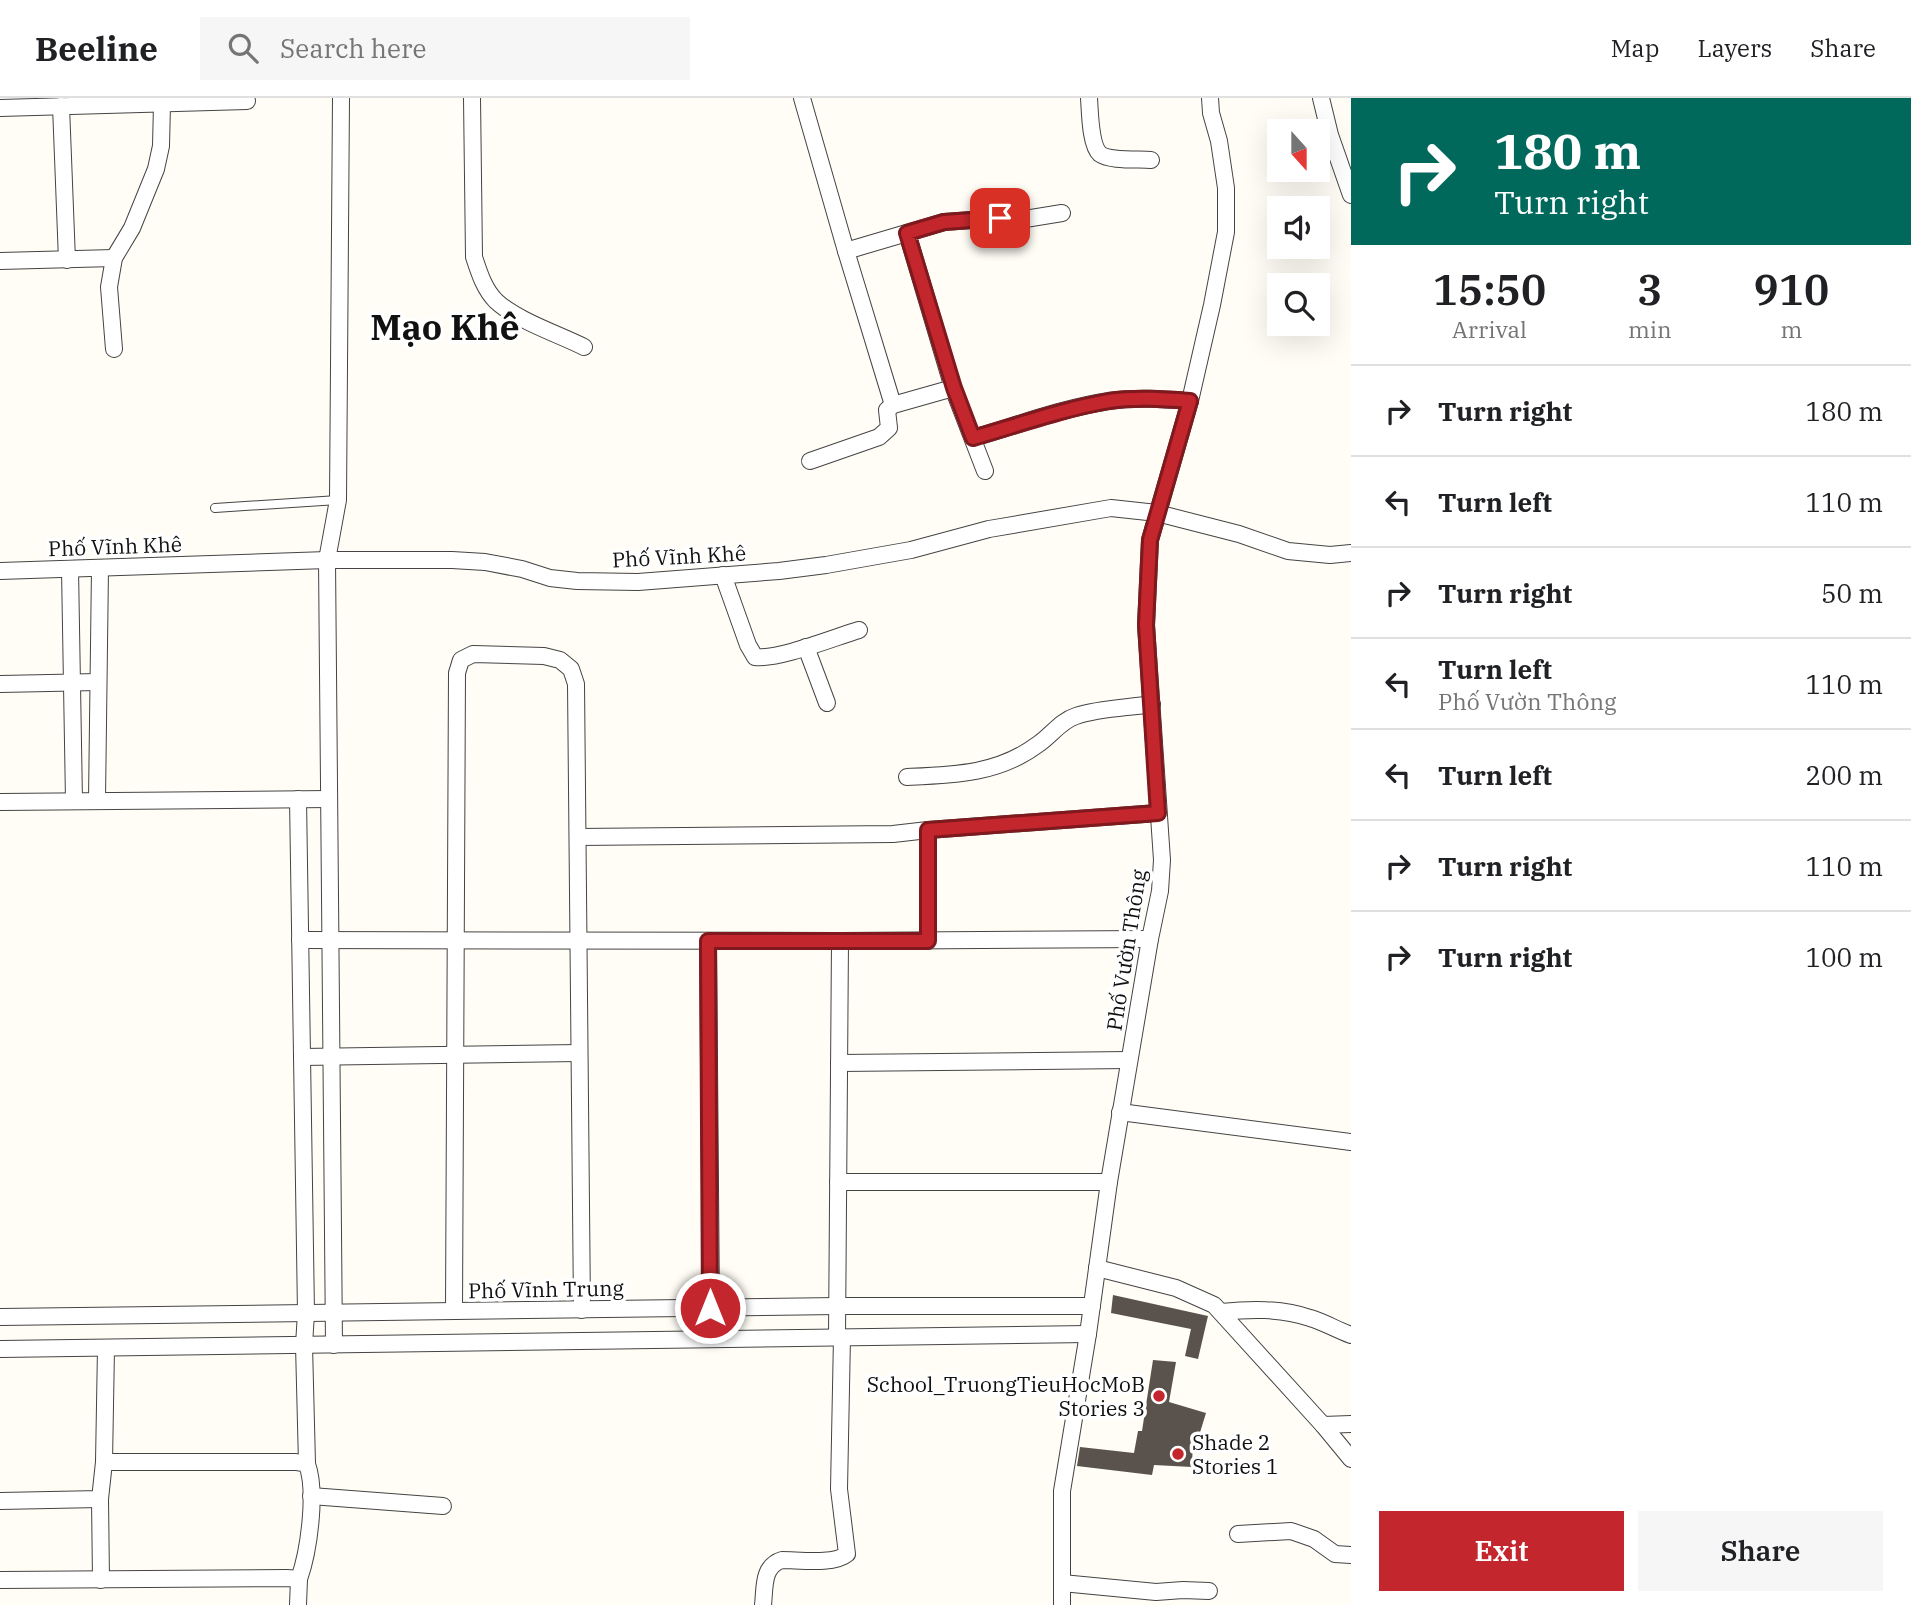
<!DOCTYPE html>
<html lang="en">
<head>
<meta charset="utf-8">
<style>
  body { margin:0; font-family:"IBM Plex Serif",serif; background:#f6f6f6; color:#202124; height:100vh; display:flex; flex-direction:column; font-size:26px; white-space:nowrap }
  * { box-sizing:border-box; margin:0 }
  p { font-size:23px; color:#757577 }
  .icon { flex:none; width:38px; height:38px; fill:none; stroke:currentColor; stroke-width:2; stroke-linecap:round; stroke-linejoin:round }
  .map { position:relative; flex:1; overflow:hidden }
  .details { display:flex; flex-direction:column; background:#fff; width:560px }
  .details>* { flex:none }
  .hud { background:#00695c; color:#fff; overflow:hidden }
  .needle { width:46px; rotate:159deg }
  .controls { position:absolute; left:1267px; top:21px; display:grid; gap:14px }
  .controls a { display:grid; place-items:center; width:63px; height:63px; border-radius:0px; background:#fff; box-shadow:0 7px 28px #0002; font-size:35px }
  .pin { position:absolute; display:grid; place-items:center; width:60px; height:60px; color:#fff; margin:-30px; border-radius:14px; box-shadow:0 4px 10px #0006 }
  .me { position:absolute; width:77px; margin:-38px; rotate:0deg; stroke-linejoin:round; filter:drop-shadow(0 0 5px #0008) }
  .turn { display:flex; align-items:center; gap:24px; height:147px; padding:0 28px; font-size:32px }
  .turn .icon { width:91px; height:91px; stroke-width:2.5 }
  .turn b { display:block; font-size:49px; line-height:60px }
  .eta { display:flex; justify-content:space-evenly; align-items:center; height:119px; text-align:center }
  .eta b { font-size:42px; font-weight:600; line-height:49px }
  .action { display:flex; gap:14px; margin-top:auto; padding:14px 28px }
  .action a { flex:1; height:80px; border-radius:0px; background:#c4262e; color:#fff; font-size:28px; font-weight:600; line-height:80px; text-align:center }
  .action a+a { background:#f6f6f6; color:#202124 }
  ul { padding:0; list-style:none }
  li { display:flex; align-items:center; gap:21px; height:91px; padding:0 28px; border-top:2px solid #e0e0e0 }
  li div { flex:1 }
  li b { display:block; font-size:26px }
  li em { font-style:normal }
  header { display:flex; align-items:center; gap:42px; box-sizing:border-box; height:98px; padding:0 35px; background:#fff; border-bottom:2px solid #e0e0e0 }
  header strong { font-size:33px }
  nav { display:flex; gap:38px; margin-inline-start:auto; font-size:24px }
  .search { width:490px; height:63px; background:#f6f6f6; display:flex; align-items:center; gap:18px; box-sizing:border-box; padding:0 24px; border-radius:0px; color:#757577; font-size:26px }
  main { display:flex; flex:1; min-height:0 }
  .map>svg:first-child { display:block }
  .building { fill:#5a524d }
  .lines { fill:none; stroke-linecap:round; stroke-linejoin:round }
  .lane-casing { stroke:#444; stroke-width:10 }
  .street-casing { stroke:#444; stroke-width:18 }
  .lane { stroke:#fff; stroke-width:8 }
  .street { stroke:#fff; stroke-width:16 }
  .route-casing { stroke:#7f191e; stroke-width:18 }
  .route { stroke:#c4262e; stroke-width:12 }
  .poi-dot { fill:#c4262e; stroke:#fff; stroke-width:2.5 }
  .labels { text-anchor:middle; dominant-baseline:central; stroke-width:7; stroke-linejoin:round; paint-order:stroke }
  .street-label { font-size:21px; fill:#111; stroke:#fff }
  .poi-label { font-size:21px; fill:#111; stroke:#fff; text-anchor:end }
  .town-label { font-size:35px; font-weight:bold; fill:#111; stroke:#fff }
</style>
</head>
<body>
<header>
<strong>Beeline</strong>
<div class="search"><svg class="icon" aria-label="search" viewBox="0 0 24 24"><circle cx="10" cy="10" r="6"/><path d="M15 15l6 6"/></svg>Search here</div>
<nav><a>Map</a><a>Layers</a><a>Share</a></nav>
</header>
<main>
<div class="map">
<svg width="1351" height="1507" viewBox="0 0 1351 1507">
  <rect width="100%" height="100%" fill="#fffdf5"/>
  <g class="building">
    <path d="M1113 1197 1208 1218 1198 1261 1185 1258 1191 1231 1111 1215Z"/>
    <path d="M1153 1262 1176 1264 1169 1304 1206 1315 1198 1341 1193 1340 1192 1369 1154 1367 1152 1377 1077 1368 1080 1349 1134 1355 1138 1333H1142Z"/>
  </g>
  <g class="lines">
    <g class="lane-casing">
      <path id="lane" d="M215 410 338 402"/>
    </g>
    <g class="street-casing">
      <g id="street">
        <path d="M472 0 474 159C479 174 484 191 496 203 516 222 558 236 584 249"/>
        <path d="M802 0 846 153 893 307"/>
        <path d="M1089 0C1090 13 1090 47 1100 56 1109 63 1138 61 1151 62"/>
        <path d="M1321 0 1330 37 1351 97"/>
        <path d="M61 8 67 162"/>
        <path d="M0 10 247 3"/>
        <path d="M907 135 953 290 985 373"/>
        <path d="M846 153 944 124 1000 120 1019 122 1062 115"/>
        <path d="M0 163 114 160"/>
        <path d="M114 251 109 189 114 160 132 130 156 71 161 48 162 6"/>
        <path d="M973 340C1018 327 1063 310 1109 303 1136 299 1163 301 1190 303"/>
        <path d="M810 363 879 339 889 330 887 312 893 307 953 290"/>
        <path d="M70 471 74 703"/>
        <path d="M0 473 327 462H452L485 464 522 471 550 480 577 483 638 484 779 473 826 467 911 452 989 431 1111 410 1157 415 1239 436 1288 453 1330 457 1351 455"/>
        <path d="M723 477 748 547 755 559C779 562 835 539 859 532"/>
        <path d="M806 549 827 605"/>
        <path d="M0 586 98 584"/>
        <path d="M907 679C954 677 998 676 1037 647 1051 638 1060 623 1076 618 1100 610 1127 610 1152 606"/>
        <path d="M298 701 306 1215 304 1247 307 1366"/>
        <path d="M97 702 100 470"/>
        <path d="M0 704 329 701"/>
        <path d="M578 739 893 736 928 732 1158 715"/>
        <path d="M300 842 840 843 1150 841"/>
        <path d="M708 843 711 1210"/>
        <path d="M928 843V732"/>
        <path d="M302 959 579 955"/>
        <path d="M839 965 1129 962"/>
        <path d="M1120 1014 1351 1044"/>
        <path d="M838 1084H1109"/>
        <path d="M1097 1170 1176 1190 1214 1207 1323 1327 1351 1326"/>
        <path d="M454 1213 457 575 461 562 473 556 544 558 560 562 571 571 576 586 582 1212"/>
        <path d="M1221 1214C1250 1211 1281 1210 1310 1220 1324 1224 1337 1232 1351 1237"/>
        <path d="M0 1219 838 1208H1092"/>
        <path d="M837 1239 840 843"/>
        <path d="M334 1247 327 462 338 402 341 0"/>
        <path d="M0 1251 1088 1236"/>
        <path d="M1323 1327 1351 1361"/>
        <path d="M311 1398 443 1408"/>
        <path d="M100 1401 101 1482"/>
        <path d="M0 1403 100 1401 104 1364 106 1250"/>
        <path d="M1238 1436 1291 1433 1314 1441 1335 1456 1351 1457"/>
        <path d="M0 1482 287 1480 299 1481C309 1453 317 1394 307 1366L296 1364H104"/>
        <path d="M1062 1485 1156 1494 1183 1492 1209 1493"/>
        <path d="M298 1507 299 1481"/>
        <path d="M763 1507C765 1490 762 1468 782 1462 799 1462 834 1467 847 1456L839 1391 842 1239"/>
        <path d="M1062 1507V1393L1088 1236 1109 1084 1150 841 1160 793 1162 762 1146 527 1150 442 1190 303 1212 207 1226 134V90L1219 43 1211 15 1210 0"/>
      </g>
    </g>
    <use href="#lane" class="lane"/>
    <use href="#street" class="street"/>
  </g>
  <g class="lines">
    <g class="route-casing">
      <path id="route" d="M710 1210 708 843H928V732L1158 715 1146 527 1150 442 1190 303C1163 301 1136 299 1109 303 1063 311 1018 327 973 340L954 290 907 135 944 124 1000 120"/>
    </g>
    <use href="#route" class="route"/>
  </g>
  <g class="poi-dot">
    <circle cx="1159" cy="1298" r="7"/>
    <circle cx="1178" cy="1356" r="7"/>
  </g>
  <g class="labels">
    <g class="street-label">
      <text transform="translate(115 448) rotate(-2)">Phố Vĩnh Khê</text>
      <text transform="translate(679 458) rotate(-3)">Phố Vĩnh Khê</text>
      <text transform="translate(1126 852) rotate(-81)">Phố Vườn Thông</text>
      <text transform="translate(546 1191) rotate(-1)">Phố Vĩnh Trung</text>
    </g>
    <g class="poi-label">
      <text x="1145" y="1286">School_TruongTieuHocMoB<tspan x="1145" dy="24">Stories 3</tspan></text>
      <text x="1192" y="1344" text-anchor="start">Shade 2<tspan x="1192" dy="24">Stories 1</tspan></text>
    </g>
    <g class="town-label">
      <text x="445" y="229">Mạo Khê</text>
    </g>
  </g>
</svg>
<div class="controls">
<a><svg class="needle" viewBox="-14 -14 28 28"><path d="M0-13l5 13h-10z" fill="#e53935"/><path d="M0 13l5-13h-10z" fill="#757577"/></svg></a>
<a><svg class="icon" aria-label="sound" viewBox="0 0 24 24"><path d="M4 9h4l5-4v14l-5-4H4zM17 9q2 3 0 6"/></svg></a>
<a><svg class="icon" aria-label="search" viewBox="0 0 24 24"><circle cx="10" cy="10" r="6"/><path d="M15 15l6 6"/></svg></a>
</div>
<div class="pin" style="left:1000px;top:120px;background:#d93025"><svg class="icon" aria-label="arrive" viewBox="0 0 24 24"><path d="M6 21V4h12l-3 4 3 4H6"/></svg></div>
<svg class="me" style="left:710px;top:1210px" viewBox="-20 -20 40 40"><circle r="17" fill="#c4262e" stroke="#fff" stroke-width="3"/><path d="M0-11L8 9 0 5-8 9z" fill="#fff"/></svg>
</div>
<section class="details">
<div class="hud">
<div class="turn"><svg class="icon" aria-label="right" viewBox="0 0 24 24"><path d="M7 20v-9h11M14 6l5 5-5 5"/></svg><div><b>180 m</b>Turn right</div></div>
</div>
<div class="eta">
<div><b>15:50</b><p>Arrival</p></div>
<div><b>3</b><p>min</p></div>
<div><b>910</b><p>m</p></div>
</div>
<ul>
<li><svg class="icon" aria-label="right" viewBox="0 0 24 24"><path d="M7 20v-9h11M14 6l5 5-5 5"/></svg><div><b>Turn right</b></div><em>180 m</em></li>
<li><svg class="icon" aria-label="left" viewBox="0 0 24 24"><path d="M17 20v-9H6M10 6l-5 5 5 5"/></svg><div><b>Turn left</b></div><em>110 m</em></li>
<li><svg class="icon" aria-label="right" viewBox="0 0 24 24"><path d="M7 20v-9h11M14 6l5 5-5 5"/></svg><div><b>Turn right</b></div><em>50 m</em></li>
<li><svg class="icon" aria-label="left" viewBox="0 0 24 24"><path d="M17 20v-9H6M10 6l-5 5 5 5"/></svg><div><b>Turn left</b><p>Phố Vườn Thông</p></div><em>110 m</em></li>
<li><svg class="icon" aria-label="left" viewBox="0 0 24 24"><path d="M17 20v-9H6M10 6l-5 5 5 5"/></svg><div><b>Turn left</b></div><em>200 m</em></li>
<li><svg class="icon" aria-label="right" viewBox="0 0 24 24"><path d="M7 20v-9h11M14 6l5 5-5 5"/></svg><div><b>Turn right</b></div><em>110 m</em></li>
<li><svg class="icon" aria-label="right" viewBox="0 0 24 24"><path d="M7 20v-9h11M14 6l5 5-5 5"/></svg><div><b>Turn right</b></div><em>100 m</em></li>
</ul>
<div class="action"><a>Exit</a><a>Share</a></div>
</section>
</main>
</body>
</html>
